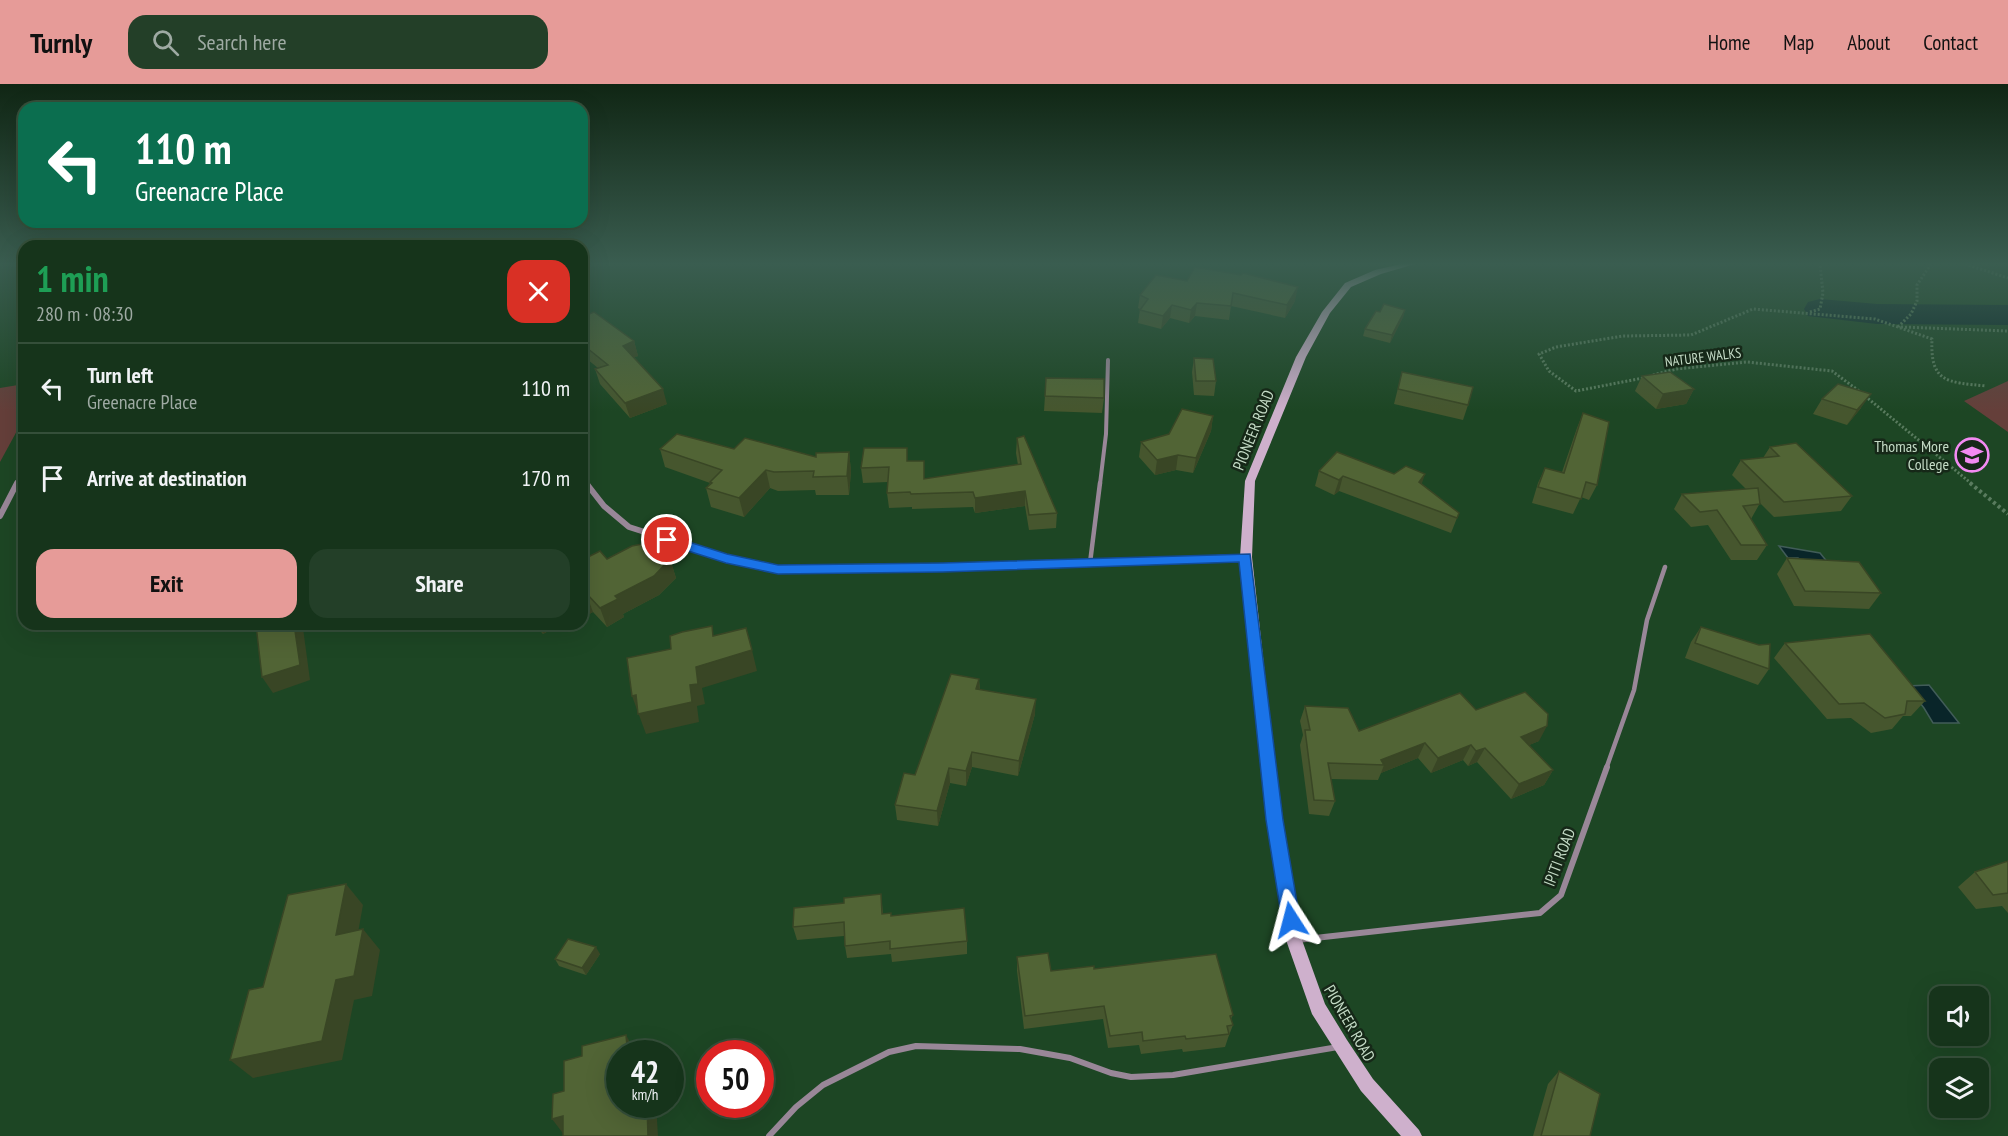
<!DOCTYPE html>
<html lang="en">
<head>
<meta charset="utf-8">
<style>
  body { margin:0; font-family:"PT Sans Narrow",sans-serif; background:#233f28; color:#f1f3f6; height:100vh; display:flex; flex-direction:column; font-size:22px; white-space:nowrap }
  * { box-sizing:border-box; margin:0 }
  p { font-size:20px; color:#9eaaa3 }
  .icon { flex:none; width:33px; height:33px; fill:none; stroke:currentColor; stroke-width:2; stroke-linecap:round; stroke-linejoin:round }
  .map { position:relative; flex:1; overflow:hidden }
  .panel { position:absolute; left:18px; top:156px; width:570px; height:390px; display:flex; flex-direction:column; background:#16341b; border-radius:18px; box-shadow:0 6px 24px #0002,0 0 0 2px #354f3a }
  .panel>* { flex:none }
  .hud { position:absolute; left:18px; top:18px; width:570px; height:126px; border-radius:18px; box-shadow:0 6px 24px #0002,0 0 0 2px #354f3a; background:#0b6e4f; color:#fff; overflow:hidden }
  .fabs { position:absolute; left:1929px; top:902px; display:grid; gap:12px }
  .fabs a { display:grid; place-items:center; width:60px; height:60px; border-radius:12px; background:#16341b; box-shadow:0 6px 24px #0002,0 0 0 2px #354f3a; font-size:30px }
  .speed { position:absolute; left:606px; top:956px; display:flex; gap:12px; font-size:30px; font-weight:700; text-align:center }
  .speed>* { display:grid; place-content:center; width:78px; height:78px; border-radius:50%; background:#16341b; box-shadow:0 6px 24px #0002,0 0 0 2px #354f3a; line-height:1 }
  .speed small { font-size:15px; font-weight:400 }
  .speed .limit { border:9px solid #d22; background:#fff; color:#111 }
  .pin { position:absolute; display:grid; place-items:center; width:51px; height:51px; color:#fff; margin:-26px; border:3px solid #fff; border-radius:50%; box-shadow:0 2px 6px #0007 }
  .me { position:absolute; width:66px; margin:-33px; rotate:351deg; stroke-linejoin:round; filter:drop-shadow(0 0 4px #0008) }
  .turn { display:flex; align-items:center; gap:21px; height:126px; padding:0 18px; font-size:27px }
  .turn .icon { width:78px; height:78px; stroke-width:2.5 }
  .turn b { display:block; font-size:42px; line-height:51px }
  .round { display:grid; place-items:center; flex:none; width:63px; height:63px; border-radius:18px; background:#233f28 }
  .overview { display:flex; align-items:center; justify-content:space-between; height:102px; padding:0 18px }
  h1 { font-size:36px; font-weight:700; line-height:45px; color:#1e9e55 }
  .action { display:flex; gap:12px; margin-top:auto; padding:12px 18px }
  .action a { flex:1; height:69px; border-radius:18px; background:#e69b98; color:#111; font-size:24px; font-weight:700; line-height:69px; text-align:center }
  .action a+a { background:#233f28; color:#f1f3f6 }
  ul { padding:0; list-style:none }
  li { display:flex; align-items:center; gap:18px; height:90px; padding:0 18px; border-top:2px solid #354f3a }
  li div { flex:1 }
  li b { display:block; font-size:22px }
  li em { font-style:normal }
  header { display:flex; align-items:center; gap:36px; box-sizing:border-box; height:84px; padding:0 30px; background:#e69b98; color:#111 }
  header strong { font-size:28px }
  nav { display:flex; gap:33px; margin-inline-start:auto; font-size:21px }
  .search { width:420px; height:54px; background:#233f28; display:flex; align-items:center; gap:15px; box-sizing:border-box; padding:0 21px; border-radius:18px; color:#9eaaa3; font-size:22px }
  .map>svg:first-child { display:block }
  .green { fill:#653f3a }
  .water { fill:#092529; stroke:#415c58; stroke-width:1.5 }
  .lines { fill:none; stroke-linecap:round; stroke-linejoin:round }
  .river { fill:#092529; fill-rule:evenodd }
  .path-far1 { stroke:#597b5e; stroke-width:3; stroke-dasharray:2 2; stroke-linecap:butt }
  .path { stroke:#597b5e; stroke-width:4; stroke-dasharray:3 3; stroke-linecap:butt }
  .lane-far2 { stroke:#998798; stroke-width:4 }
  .lane-far1 { stroke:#998798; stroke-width:4.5 }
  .lane { stroke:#998798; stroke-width:6 }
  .street-far1 { stroke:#998798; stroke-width:4.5 }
  .street { stroke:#998798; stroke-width:6 }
  .secondary { fill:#ceb0cc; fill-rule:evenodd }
  .wall { fill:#46562e }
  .shaded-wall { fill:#394625 }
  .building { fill:#516435; stroke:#394625; stroke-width:1.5 }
  .route { fill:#1a73e8; stroke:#114b97; stroke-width:1.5 }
  .labels { text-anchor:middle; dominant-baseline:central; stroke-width:5; stroke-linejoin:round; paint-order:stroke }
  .far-street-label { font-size:14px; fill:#c4dbc6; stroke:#162818 }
  .street-label { font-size:16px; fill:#c4dbc6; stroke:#162818 }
  .poi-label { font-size:16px; fill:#c4dbc6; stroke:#162818; text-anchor:end }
</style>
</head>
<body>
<header>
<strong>Turnly</strong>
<div class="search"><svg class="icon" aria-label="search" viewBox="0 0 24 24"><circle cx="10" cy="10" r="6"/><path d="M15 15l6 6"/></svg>Search here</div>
<nav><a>Home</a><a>Map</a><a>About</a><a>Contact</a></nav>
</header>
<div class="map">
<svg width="2008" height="1052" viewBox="0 0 2008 1052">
  <rect width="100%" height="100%" fill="#1d4624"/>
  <g class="green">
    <path d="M2008 297V348L1964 317Z"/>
    <path d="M24 300V334L0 378V304Z"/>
  </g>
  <g class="water">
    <path d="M1779 462 1820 469 1829 480 1812 483 1798 474H1788Z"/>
    <path d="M1929 601 1959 639H1933L1924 624 1907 602Z"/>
  </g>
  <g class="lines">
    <path class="river" d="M1820 215 1877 220 2008 221V241L1877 240 1808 232 1804 225 1808 218Z"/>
    <g class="path-far1">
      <path d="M1965 180 2008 194"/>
      <path d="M1810 228 1820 225 1823 209 1820 180"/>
      <path d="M1898 243 1911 230 1917 217V201L1931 180"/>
      <path d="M1901 243 2008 247"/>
      <path d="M1653 291 1676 285 1747 278 1832 287 1859 307"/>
      <path d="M1643 294 1576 307 1549 287 1539 270 1556 263 1623 252 1691 251 1753 225 1875 235 1932 255C1930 299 1947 298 1986 302"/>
      <path d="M1865 312 1972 400"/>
    </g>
    <path class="path" d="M1970 399 2008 430"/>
    <path class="lane-far2" d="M1100 400 1106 350 1108 276"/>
    <g class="lane-far1">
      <path d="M1090 479 1100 399"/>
      <path d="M1606 685 1634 606 1647 536 1665 483"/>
    </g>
    <g class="lane">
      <path d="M1297 856 1540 829 1561 811 1607 683"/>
      <path d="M769 1052 796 1023 823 1001 889 968 916 962 1020 965 1070 974 1111 989 1131 993 1173 991 1338 963"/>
    </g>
    <g class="street-far1">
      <path d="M582 393 588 400"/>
      <path d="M17 400 24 386"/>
    </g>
    <g class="street">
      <path d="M586 399 604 422 629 443 726 474 778 485 943 483 1246 473"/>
      <path d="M0 432 17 399"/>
    </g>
    <path class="secondary" d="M1401 180H1415L1381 190 1351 203 1330 229 1306 273 1255 397 1252 473 1281 736 1302 856 1325 920 1347 956 1373 995 1419 1046 1422 1052H1401L1361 1007 1312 930 1286 856 1267 736 1240 473 1245 397 1296 273 1322 228 1345 199 1375 186Z"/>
  </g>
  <g class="wall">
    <path d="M1187 197 1295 217 1285 234 1231 222 1229 236 1195 232 1189 239 1170 234 1161 245 1138 239 1140 225 1138 224 1140 211Z"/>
    <path d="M1405 226 1403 233 1390 259 1363 252 1365 245 1380 228Z"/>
    <path d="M582 233 634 257 638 272 634 273 667 320 630 334 600 300 595 285 598 284 582 271Z"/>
    <path d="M1194 274 1216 297 1214 312 1194 311 1192 288Z"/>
    <path d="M1402 288 1468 321 1463 336 1394 320Z"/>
    <path d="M1642 292 1694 305 1686 320 1656 325 1635 307Z"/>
    <path d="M1046 294 1104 314 1102 329 1044 327Z"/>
    <path d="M1822 315 1861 324 1847 341 1813 330Z"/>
    <path d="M1583 329 1597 401 1589 416 1581 413 1573 430 1532 419 1538 399 1545 384 1562 388 1577 344Z"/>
    <path d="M1213 332 1211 347 1193 389 1176 386 1155 391 1139 373 1141 358 1169 350Z"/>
    <path d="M1017 354 1057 429 1056 444 1029 446 1025 422 975 429 973 423 912 425V423L889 424 887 409 888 398 863 399 861 384 908 377 925 395 1018 381 1016 369Z"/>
    <path d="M1770 363 1852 412 1841 427 1774 433 1760 419 1751 435 1767 461 1757 476H1731L1708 441 1691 443 1674 425 1682 410 1746 405 1732 391 1741 376 1763 374Z"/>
    <path d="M660 365H734L816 373 849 368 851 387 849 411H816L815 406 778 407 770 404 744 433 711 423 706 404 710 399 665 383Z"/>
    <path d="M1319 387 1394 390 1422 400 1459 429 1451 449 1339 407 1334 411 1315 402Z"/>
    <path d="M1787 474 1881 509 1869 525 1794 522 1777 490Z"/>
    <path d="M607 475H670L676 494 659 511 623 530 624 533 607 543 593 528 582 534V476Z"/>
    <path d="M534 540H570L555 548 552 545 543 550Z"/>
    <path d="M1701 543 1769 585 1758 601 1685 574 1691 558Z"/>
    <path d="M1785 559 1925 617 1911 632H1903L1892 645 1871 649 1851 634 1827 635 1774 574Z"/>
    <path d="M979 595 980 605 1035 630 1018 692 972 683 966 702 950 699 938 742 897 736 895 721Z"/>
    <path d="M1305 622 1359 647 1476 626 1539 657 1529 661 1553 686 1544 701 1511 715 1477 678 1468 682 1463 676 1431 689 1418 674 1381 689 1378 696 1331 695 1335 717 1329 732 1309 730 1300 661 1303 651 1300 637Z"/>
    <path d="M2008 777V829L2002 822 1976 825 1958 803 1975 788Z"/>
    <path d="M881 810 883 830 891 832 967 857V870L892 878 891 870 847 874 845 862 844 852 797 856 793 843 844 819Z"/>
    <path d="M600 870 586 891 559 882 555 875Z"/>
    <path d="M1017 873 1051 887 1094 885 1233 931 1231 935 1233 941 1228 954 1225 963 1183 968 1182 965 1141 970 1139 961 1108 964 1103 935 1024 945 1017 887Z"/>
    <path d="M1559 987 1590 1052H1533L1548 1000Z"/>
  </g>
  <g class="shaded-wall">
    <path d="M1298 203 1295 217 1285 234 1287 221Z"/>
    <path d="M1197 219 1195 232 1189 239 1191 226Z"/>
    <path d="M1172 221 1170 234 1161 245 1163 232Z"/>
    <path d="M1405 226 1403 233 1390 259 1392 251Z"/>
    <path d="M634 257 638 272 627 276 623 262Z"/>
    <path d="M663 305 667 320 630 334 625 319Z"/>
    <path d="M1694 305 1686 320 1656 325 1663 310Z"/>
    <path d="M1871 310 1861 324 1847 341 1857 326Z"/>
    <path d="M1213 332 1211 347 1193 389 1196 374Z"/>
    <path d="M849 368 851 387 849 411 847 392Z"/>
    <path d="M1178 371 1176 386 1155 391 1157 376Z"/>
    <path d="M766 386 770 404 744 433 739 414Z"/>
    <path d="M1425 390 1420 405 1419 398Z"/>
    <path d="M1343 392 1339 407 1334 411 1339 396Z"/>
    <path d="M1025 407V422L975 429V414Z"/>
    <path d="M670 475 676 494 659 511 623 530 624 533 607 543 600 524 615 512Z"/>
    <path d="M586 509 593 528 582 534V511Z"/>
    <path d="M294 540H300L303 544 310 596 273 609 262 593Z"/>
    <path d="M539 540H550L552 545 543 550Z"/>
    <path d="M552 540H570L555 548Z"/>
    <path d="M752 566 757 587 702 604 705 620 697 622 699 638 646 650 632 612 690 601 696 583Z"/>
    <path d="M979 595 980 610 976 605Z"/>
    <path d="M1036 615 1035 630 1018 692 1019 677Z"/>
    <path d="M1547 642 1539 657 1513 668 1521 653Z"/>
    <path d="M1425 659 1418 674 1381 689 1384 681 1381 676Z"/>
    <path d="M1471 661 1463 676 1431 689 1438 674Z"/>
    <path d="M1485 664 1477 678 1468 682 1476 667Z"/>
    <path d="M972 668V683L966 702V687Z"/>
    <path d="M949 684 950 699 938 742 937 727Z"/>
    <path d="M1553 686 1544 701 1511 715 1519 700Z"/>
    <path d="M346 800 363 821 354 871 336 851Z"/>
    <path d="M363 845 380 866 372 912 354 916 342 976 253 994 230 976 336 896Z"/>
    <path d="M596 863 600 870 586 891 582 884Z"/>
    <path d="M626 951 636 969 627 962Z"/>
    <path d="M644 958 650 969H644Z"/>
    <path d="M647 1020H656L658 1052H648Z"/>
    <path d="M563 1032 565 1052 552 1035Z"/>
  </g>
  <g class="building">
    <path d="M1195 183 1241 191 1243 189 1298 203 1287 221 1233 209 1231 222 1197 219 1191 226 1172 221 1163 232 1140 226 1148 215 1140 211 1156 191 1187 197Z"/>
    <path d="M1384 220 1405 226 1392 251 1365 245 1376 227 1380 228Z"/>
    <path d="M594 228 634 257 623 262 663 305 625 319 595 285 608 281 582 260V233Z"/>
    <path d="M1194 274 1213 275 1216 297H1196Z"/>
    <path d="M1402 288 1473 303 1468 321 1398 305Z"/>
    <path d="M1670 288 1694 305 1663 310 1642 292Z"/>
    <path d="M1046 294 1104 295V314L1045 312Z"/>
    <path d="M1838 300 1871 310 1857 326 1822 315Z"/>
    <path d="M1182 325 1213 332 1196 374 1178 371 1157 376 1141 358 1169 350Z"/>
    <path d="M1583 329 1609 338 1597 401 1586 398 1581 415 1538 403 1545 384 1564 389Z"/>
    <path d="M677 350 734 365 745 354 816 373V369L849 368 847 392 813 393 814 387 774 388 766 386 739 414 706 404 712 399 710 398 722 386 660 365Z"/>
    <path d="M1024 352 1057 429 1029 431 1025 407 975 414 973 408 911 410 910 408 887 409 889 383 861 384 864 364H907V377H924V395L1021 380 1017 354Z"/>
    <path d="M1796 359 1852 412 1784 418 1741 376 1779 372 1770 363Z"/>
    <path d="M1337 368 1394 390 1406 382 1425 390 1419 398 1459 429 1457 434 1343 392 1339 396 1319 387Z"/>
    <path d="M1758 404 1760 420 1743 422 1767 461H1741L1717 426 1700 428 1682 410Z"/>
    <path d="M647 459 653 461 670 475 654 492 615 512 618 515 600 524 586 509 582 511V476L600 467 607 475 632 462Z"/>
    <path d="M1787 474 1859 478 1881 509 1805 507Z"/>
    <path d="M258 540H294L300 581 262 593 256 541Z"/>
    <path d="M712 542 713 552 746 544 752 566 696 583 698 600 690 601 692 618 638 630 636 611 632 612 627 574 671 565 670 552 682 548Z"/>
    <path d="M1701 543 1759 561 1770 560 1769 585 1695 559Z"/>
    <path d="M1870 550 1925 617H1907L1905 630 1885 634 1864 619 1839 620 1785 559Z"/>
    <path d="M951 590 979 595 976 605 1036 615 1019 677 972 668 966 687 949 684 937 727 895 721 904 689 915 691Z"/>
    <path d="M1525 608 1548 630 1547 642 1521 653 1553 686 1519 700 1485 664 1476 667 1471 661 1438 674 1425 659 1381 676 1384 681 1328 679 1335 717 1314 716 1305 646H1310L1305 622 1348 624 1359 647 1460 609 1476 626Z"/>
    <path d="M2008 777V809L1993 811 1975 788Z"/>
    <path d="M346 800 336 851 363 845 354 892 336 896 322 957 230 976 249 906 263 903 288 811Z"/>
    <path d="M881 810 882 830 891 829V832L964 824 967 857 890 865V857L845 862 844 838 793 843 794 824 844 819V814Z"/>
    <path d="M568 855 596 863 582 884 555 875Z"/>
    <path d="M1048 869 1051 887 1094 882V885L1216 870 1233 931 1230 932 1233 941 1227 942 1229 950 1186 955 1185 952 1143 957 1142 948 1110 952 1104 922 1025 932 1017 873Z"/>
    <path d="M626 951 627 962 644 958V969H620V1020H647L648 1052H563V1032L552 1035 553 1010 564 1007V977L582 972V962Z"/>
    <path d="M1559 987 1600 1010 1590 1052H1541Z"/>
  </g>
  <linearGradient id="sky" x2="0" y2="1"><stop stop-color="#102614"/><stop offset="0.55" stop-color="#3a5d50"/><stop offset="1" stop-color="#3a5d50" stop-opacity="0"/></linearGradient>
  <rect width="2008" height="327" fill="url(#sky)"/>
  <path class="route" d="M667 451 727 470 778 481 943 479 1250 470 1283 736 1300 836 1297 842 1291 844 1285 842 1282 836 1266 736 1239 478 943 488 778 490 726 479 663 459 661 456 663 453Z"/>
  <defs>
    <g id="school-ring" transform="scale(1.725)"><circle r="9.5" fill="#162818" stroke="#f38af2" stroke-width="1.5"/><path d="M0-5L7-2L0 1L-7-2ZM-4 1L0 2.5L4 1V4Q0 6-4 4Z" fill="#f38af2"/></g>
  </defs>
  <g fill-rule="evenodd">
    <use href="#school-ring" x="1972" y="371"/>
  </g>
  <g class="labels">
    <g class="far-street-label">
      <text transform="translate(1703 273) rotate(-7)">NATURE WALKS</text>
    </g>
    <g class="street-label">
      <text transform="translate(1253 346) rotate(-68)">PIONEER ROAD</text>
      <text transform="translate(1559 773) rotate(-69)">IPITI ROAD</text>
      <text transform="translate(1350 939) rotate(60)">PIONEER ROAD</text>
    </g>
    <g class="poi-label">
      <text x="1949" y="362">Thomas More<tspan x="1949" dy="18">College</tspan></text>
    </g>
  </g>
</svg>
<div class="fabs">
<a><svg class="icon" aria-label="sound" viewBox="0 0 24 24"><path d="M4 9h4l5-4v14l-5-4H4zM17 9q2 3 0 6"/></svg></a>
<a><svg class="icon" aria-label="layers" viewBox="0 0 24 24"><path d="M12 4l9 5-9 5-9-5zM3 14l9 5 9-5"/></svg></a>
</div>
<div class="speed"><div>42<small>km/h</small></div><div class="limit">50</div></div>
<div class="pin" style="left:667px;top:456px;background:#d93025"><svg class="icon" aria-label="arrive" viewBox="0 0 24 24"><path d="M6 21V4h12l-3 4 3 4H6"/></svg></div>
<svg class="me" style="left:1291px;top:836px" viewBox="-20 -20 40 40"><path d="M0-17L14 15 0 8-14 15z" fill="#1a73e8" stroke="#fff" stroke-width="4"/></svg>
<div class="hud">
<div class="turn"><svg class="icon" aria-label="left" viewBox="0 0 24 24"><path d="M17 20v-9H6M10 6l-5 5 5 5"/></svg><div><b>110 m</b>Greenacre Place</div></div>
</div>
<section class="panel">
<div class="overview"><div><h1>1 min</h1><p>280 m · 08:30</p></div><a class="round" style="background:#d93025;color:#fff"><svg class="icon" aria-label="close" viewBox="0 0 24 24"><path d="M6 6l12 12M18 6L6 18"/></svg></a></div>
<ul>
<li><svg class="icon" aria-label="left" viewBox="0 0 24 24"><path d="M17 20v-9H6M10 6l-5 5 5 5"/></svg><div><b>Turn left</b><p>Greenacre Place</p></div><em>110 m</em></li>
<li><svg class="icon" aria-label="arrive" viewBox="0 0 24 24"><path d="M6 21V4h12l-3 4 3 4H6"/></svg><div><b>Arrive at destination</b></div><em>170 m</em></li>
</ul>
<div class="action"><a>Exit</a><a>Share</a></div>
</section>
</div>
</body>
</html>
